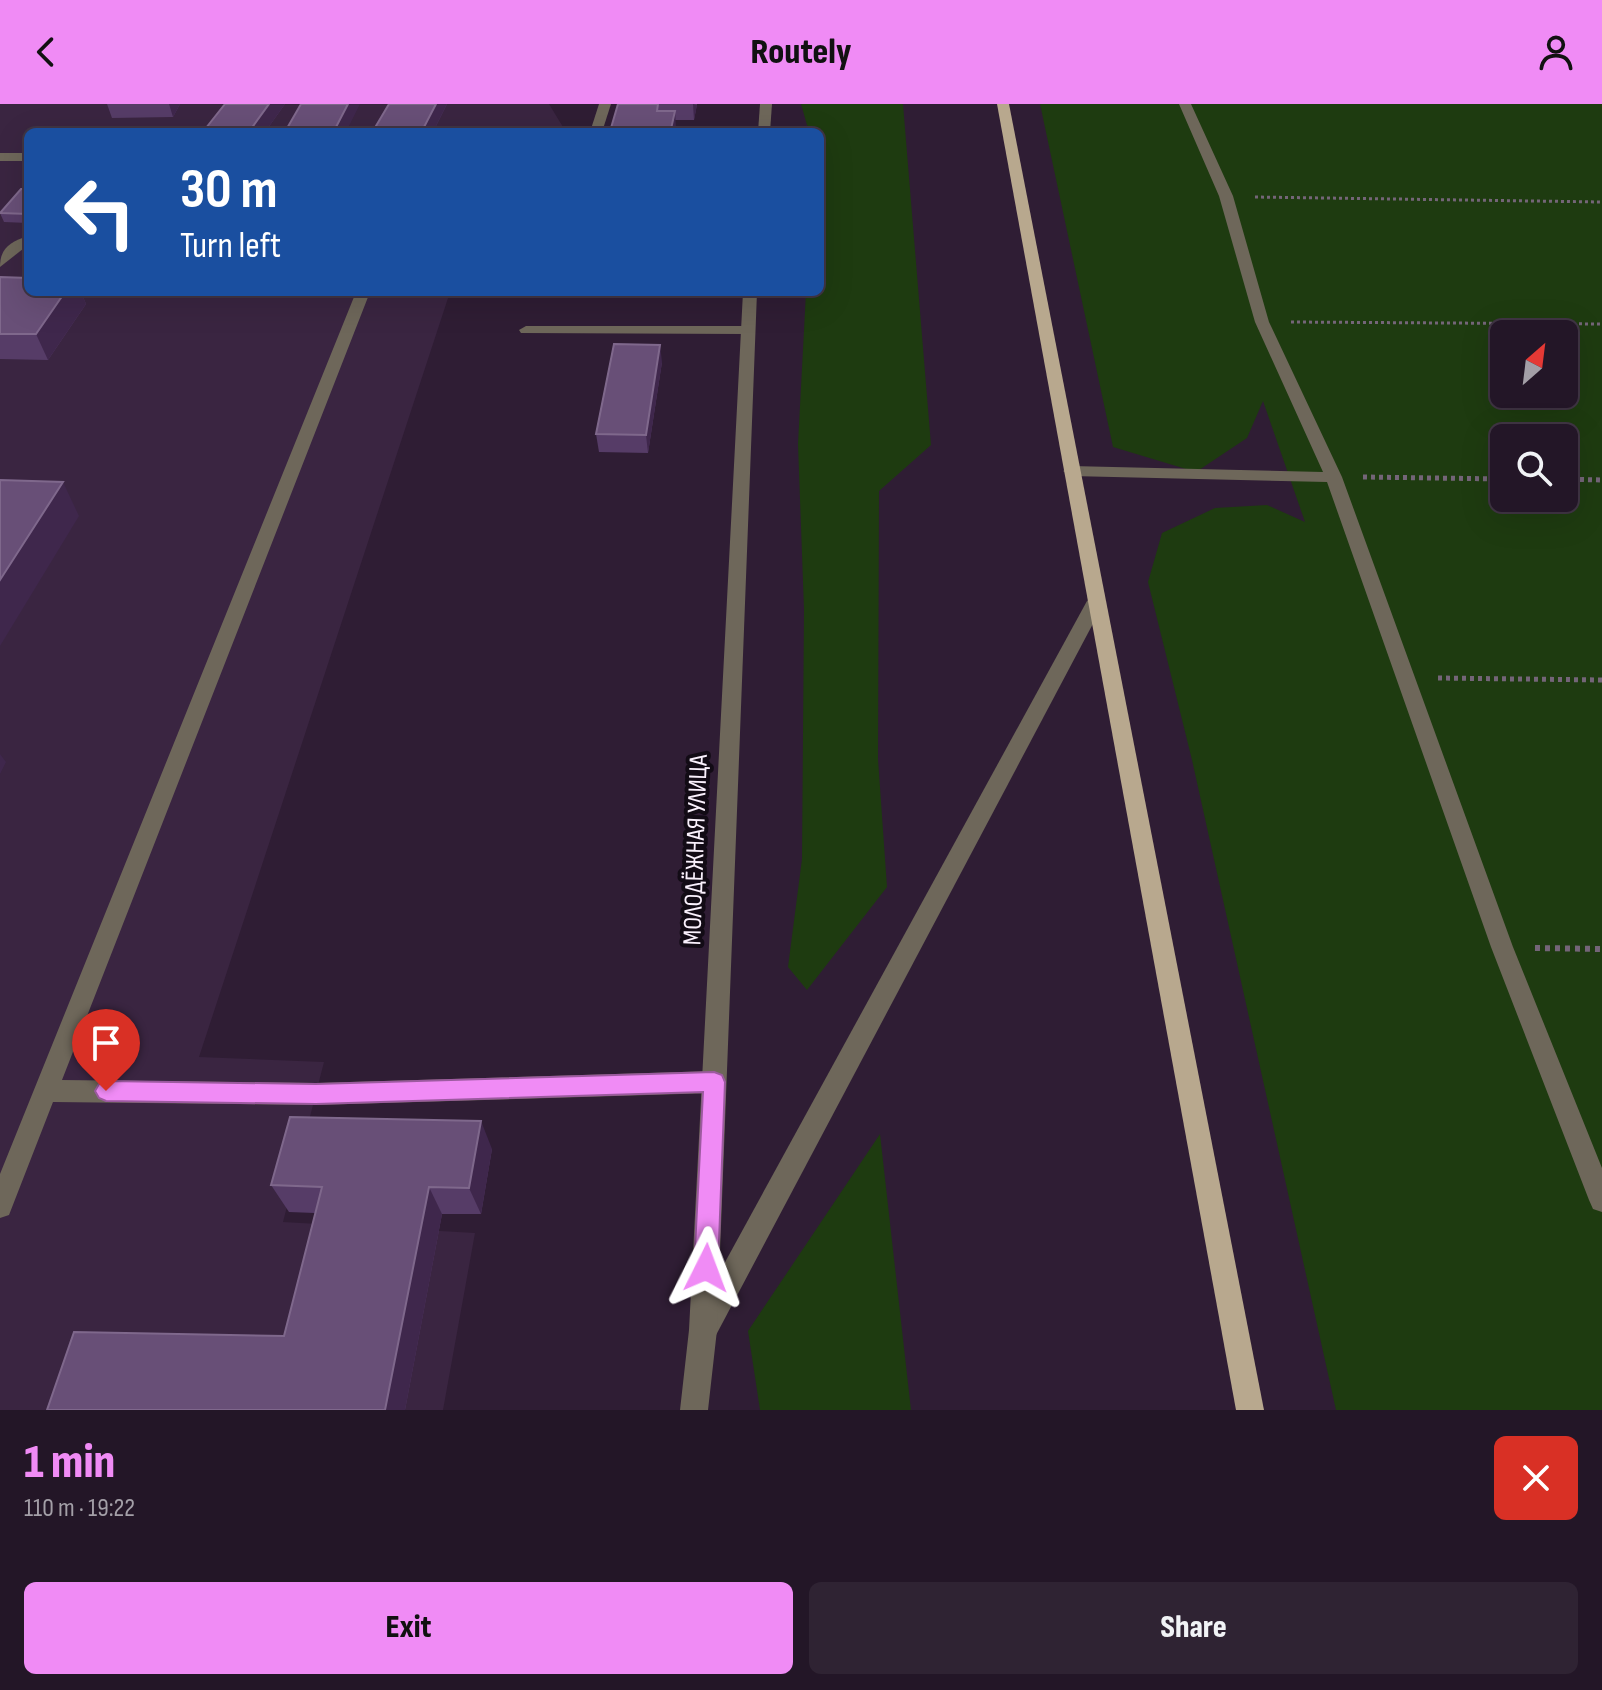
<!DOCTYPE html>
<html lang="en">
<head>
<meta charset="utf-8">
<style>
  body { margin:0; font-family:"Sofia Sans Condensed",sans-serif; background:#2f2333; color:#f1f3f6; height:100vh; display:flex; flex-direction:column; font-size:30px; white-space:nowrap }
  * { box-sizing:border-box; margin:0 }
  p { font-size:26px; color:#a39fa7 }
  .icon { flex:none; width:44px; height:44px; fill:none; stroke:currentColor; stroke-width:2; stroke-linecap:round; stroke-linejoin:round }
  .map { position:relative; height:1306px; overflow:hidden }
  .panel { display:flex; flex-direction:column; background:#231627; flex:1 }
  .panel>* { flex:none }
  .hud { position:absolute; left:24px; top:24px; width:800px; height:168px; border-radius:12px; box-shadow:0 8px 32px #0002,0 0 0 2px #403544; background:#1a4fa0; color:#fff; overflow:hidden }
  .needle { width:52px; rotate:28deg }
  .buttons { position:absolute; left:1490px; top:216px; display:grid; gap:16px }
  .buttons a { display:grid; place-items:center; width:88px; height:88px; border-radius:12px; background:#231627; box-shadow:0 8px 32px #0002,0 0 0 2px #403544; font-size:40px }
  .pin { position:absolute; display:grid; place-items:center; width:68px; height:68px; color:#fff; margin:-82px -34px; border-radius:50% 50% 50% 0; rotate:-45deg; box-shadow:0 0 8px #0007 }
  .pin .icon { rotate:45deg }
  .me { position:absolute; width:88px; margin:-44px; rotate:3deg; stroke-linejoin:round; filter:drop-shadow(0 0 6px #0008) }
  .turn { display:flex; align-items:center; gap:28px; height:168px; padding:0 24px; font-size:36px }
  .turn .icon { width:104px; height:104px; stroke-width:2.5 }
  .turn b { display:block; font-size:56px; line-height:68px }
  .round { display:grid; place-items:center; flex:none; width:84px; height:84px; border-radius:12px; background:#2f2333 }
  .headline { display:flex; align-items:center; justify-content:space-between; height:136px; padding:0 24px }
  h1 { font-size:48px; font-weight:800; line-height:60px; color:#f08bf5 }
  .action { display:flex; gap:16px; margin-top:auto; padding:16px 24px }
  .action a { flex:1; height:92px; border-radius:12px; background:#f08bf5; color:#111; font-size:32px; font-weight:800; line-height:92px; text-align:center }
  .action a+a { background:#2f2333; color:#f1f3f6 }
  header { display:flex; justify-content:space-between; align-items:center; height:104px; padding:0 24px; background:#f08bf5; color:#111; font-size:36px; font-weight:800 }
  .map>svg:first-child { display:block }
  .built { fill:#3a2541 }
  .green { fill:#1e3b10; fill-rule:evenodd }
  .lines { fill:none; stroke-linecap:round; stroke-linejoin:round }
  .path-far2 { stroke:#746578; stroke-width:3; stroke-dasharray:3 3; stroke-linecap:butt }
  .path-far1 { stroke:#746578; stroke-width:5; stroke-dasharray:4 4; stroke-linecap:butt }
  .path { stroke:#746578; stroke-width:6; stroke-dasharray:5 5; stroke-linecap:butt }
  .service { fill:#6e675a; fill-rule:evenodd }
  .tertiary { fill:#6e675a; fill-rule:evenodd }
  .primary { fill:#b8a88e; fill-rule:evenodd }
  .wall { fill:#563c67 }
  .shaded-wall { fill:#3f274c }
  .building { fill:#684f77; stroke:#7f688c; stroke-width:2 }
  .route { fill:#f08bf5; stroke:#9c5a9f; stroke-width:2 }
  .labels { text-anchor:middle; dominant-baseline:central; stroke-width:8; stroke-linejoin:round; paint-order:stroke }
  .street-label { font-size:26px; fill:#faf1fd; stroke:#120b15 }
</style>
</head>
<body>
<header><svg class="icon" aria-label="back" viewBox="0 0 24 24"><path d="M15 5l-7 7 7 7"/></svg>Routely<svg class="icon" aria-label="person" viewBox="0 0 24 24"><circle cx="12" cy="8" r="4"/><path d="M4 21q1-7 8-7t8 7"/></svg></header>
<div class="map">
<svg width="1602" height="1306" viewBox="0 0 1602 1306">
  <rect width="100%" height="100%" fill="#2f1d34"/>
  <path class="built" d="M0 0H549L566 28H28V188H450L199 953 324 958 283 1118 475 1129 443 1306H0Z"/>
  <g class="green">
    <path d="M801 0H903L931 341 879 387 878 655 887 783 807 886 788 863 802 755 804 505 798 340 806 188H820V28H809Z"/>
    <path d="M1040 0H1602V1306H1336L1192 656 1148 478 1162 429 1215 404 1267 401 1305 418 1263 297 1247 334 1196 368 1113 343ZM1504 230H1564V290H1504ZM1504 334H1564V394H1504Z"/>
    <path d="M880 1030 911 1306H760L748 1227Z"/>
  </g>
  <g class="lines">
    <g class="path-far2">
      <path d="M1255 93 1602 98"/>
      <path d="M1291 218 1602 220"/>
    </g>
    <g class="path-far1">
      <path d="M1363 373 1504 375"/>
      <path d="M1564 375 1602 376"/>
      <path d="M1438 574 1602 576"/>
    </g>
    <path class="path" d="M1535 844 1602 845"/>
    <g class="service">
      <path d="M599 0H611L602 28H590Z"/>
      <path d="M1179 0H1191L1233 92 1269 218 1342 373 1513 843 1602 1064V1108L1593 1105 1589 1096 1491 843 1327 378 1071 372 1063 367 1071 362 1323 368 1255 218 1219 92Z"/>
      <rect x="0" y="49" width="28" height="8"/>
      <path d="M28 132V141L0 163C0 144 10 138 28 132Z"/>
      <path d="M356 188H370L62 976 316 979 714 967 722 970 726 978 722 986 714 989 316 1001 53 998 9 1111 0 1114V1070Z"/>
      <path d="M526 222H746L753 226 746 230 521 229 519 226Z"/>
      <path d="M1096 491 1105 497 715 1233 705 1237 695 1233 691 1223 695 1213 1087 497Z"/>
    </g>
    <g class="tertiary">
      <path d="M760 0H772L770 28H758Z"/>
      <path d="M743 188H757L717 1226 708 1306H680L689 1226Z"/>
    </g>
    <path class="primary" d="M997 0H1009L1264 1306H1236Z"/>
  </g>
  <g class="wall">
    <path d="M107 0H180L173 13 112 14Z"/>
    <path d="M225 0H285L265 28H207L206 24Z"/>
    <path d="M389 0H447L433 28H374Z"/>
    <path d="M618 0H697L694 16H675V28H612L611 24Z"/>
    <path d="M286 26 346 28H286Z"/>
    <path d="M28 85V119L4 118 0 109Z"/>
    <path d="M0 173 65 188H81L86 200 48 256 0 255Z"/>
    <path d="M603 188H671L670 194 603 193Z"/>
    <path d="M662 258 648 349 599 348 596 330Z"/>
    <path d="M492 1045 481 1110H442L405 1306H47L284 1232 315 1109 289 1108 271 1081Z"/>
  </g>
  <g class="shaded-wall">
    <path d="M169 0H180L173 13Z"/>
    <path d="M269 0H285L265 28H252L251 25Z"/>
    <path d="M348 0H360L346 28H334Z"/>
    <path d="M436 0H447L433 28H422Z"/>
    <path d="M693 0 697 1 694 16Z"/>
    <path d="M675 7 676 24 675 28H671Z"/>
    <path d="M65 188H81L86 200 48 256 36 230Z"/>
    <path d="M660 241 662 258 648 349 646 331Z"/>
    <path d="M63 378 79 412 0 542V476Z"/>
    <path d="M0 650 6 658 0 670Z"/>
    <path d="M481 1017 492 1045 481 1110 469 1084Z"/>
    <path d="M429 1083 442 1110 405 1306H385Z"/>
  </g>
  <g class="building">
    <path d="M225 0H269L251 25 206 24Z"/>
    <path d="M301 0H348L334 27 286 26Z"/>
    <path d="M389 0H436L422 27H373Z"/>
    <path d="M618 0H658L657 7H675L671 25 611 24Z"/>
    <path d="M21 85H28V110L0 109Z"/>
    <path d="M0 173 28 174V188H65L36 230H0Z"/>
    <path d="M614 240 660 241 646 331 596 330Z"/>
    <path d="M0 376 63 378 0 476Z"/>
    <path d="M290 1013 481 1017 469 1084 429 1083 385 1306H47L74 1228 284 1232 322 1083 271 1081Z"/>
  </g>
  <path class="route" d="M714 968 722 971 725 978 718 1164 715 1173 706 1176 698 1173 694 1164 703 988 316 1000 106 997 99 994 95 987 99 980 106 977 316 980Z"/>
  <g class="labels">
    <g class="street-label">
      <text transform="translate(696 746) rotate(-88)">МОЛОДЁЖНАЯ УЛИЦА</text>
    </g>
  </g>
</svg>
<div class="buttons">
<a><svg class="needle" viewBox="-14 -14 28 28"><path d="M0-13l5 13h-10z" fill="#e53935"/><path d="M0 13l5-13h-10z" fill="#a39fa7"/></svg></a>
<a><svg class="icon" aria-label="search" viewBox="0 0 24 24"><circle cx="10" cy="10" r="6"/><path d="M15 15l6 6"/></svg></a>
</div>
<div class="pin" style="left:106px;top:987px;background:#d93025"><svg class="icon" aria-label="arrive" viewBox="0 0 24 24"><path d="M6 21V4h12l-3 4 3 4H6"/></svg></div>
<svg class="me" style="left:706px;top:1164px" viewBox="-20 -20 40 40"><path d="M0-17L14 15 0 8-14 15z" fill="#f08bf5" stroke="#fff" stroke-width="4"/></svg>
<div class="hud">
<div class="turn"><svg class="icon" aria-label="left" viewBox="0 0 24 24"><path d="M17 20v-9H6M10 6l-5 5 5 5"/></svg><div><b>30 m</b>Turn left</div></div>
</div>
</div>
<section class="panel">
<div class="headline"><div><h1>1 min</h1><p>110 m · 19:22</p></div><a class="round" style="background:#d93025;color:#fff"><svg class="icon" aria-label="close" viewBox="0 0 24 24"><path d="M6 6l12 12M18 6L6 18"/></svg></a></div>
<div class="action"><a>Exit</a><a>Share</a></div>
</section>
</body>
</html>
